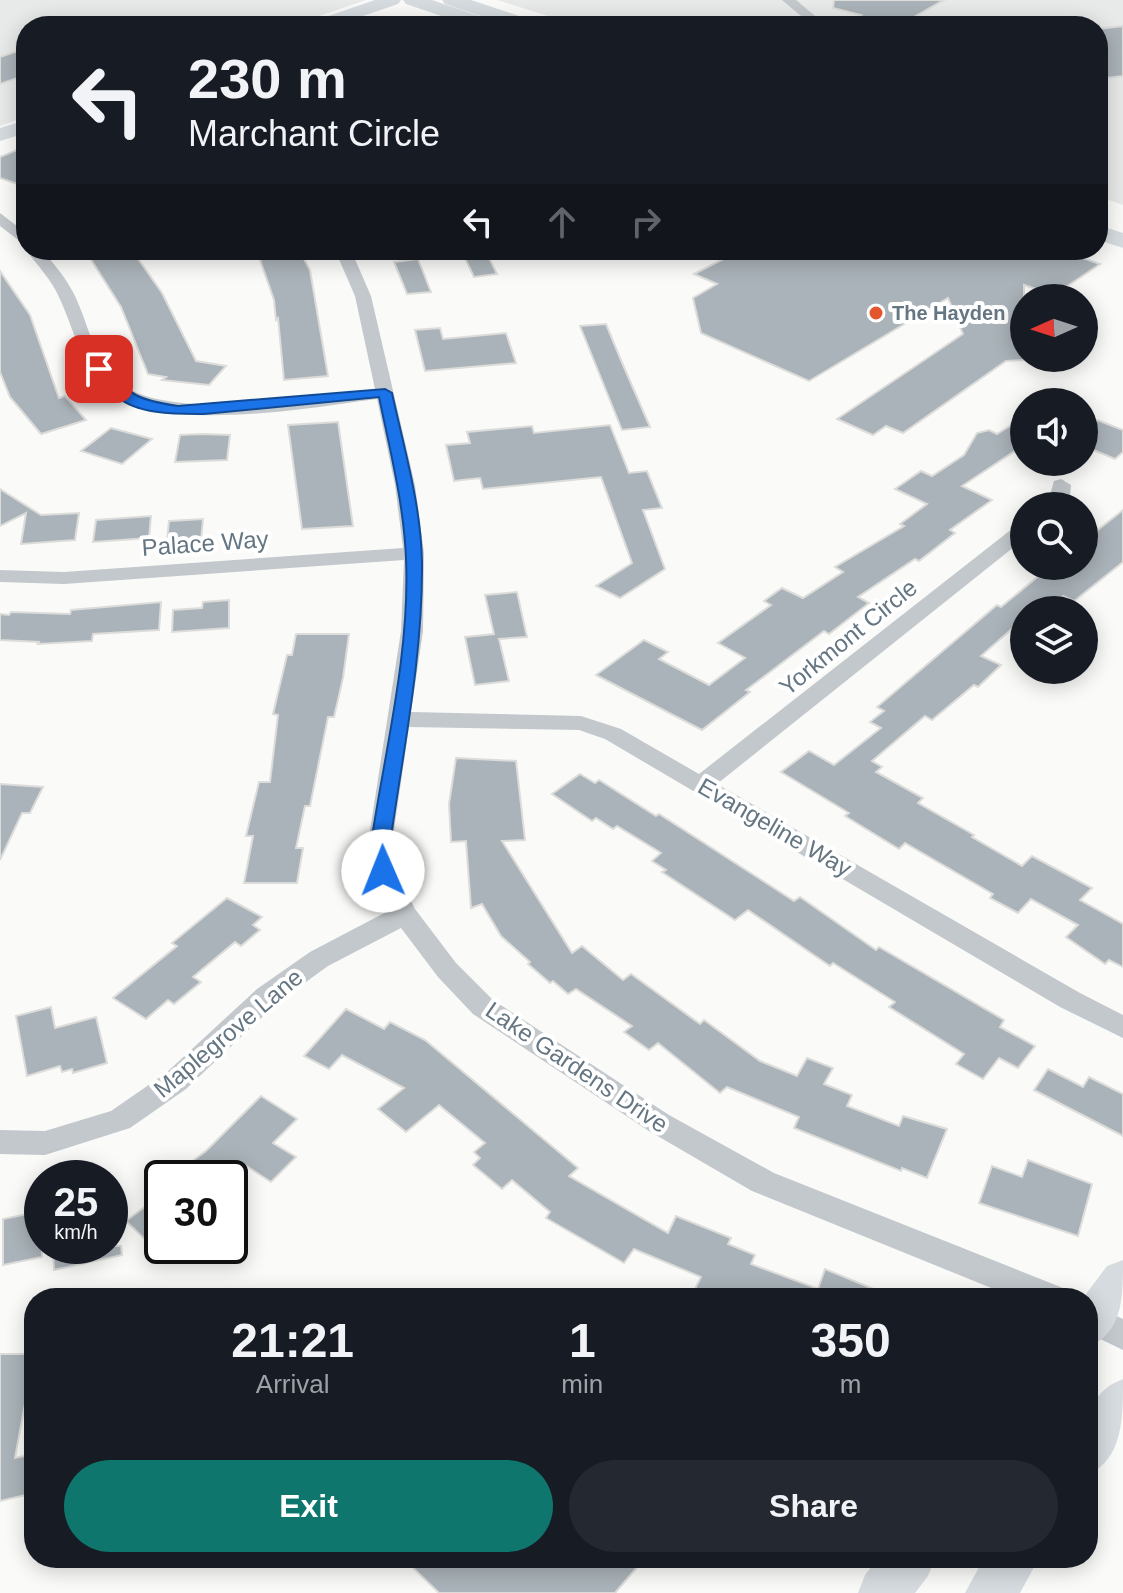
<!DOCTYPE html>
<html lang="en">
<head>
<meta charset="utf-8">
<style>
  body { margin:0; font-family:Helvetica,sans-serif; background:#242831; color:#f1f3f6; height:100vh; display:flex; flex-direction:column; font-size:30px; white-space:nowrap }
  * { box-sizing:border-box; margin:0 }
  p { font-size:26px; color:#9ea1a6 }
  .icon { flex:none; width:44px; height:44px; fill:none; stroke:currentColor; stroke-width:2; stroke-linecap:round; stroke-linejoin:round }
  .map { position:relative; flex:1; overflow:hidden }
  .panel { position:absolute; left:24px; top:1288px; width:1074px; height:280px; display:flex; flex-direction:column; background:#171b24; border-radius:32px; box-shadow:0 4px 20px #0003 }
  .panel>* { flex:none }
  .hud { position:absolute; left:16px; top:16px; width:1092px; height:244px; border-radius:32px; box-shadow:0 4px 20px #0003; background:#171b24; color:#f1f3f6; overflow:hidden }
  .needle { width:52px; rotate:267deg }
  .tools { position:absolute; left:1010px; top:284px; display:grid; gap:16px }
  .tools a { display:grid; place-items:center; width:88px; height:88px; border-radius:50%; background:#171b24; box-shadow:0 4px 20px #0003; font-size:40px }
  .speed { position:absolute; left:24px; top:1160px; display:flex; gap:16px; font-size:40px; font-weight:700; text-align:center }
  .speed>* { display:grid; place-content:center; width:104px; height:104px; border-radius:50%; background:#171b24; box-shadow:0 4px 20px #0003; line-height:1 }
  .speed small { font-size:20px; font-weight:400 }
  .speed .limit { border:4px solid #111; border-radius:12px; background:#fff; color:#111 }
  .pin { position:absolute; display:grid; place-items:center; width:68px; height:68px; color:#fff; margin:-34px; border-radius:16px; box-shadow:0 4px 12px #0006 }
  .me { position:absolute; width:88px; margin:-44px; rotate:359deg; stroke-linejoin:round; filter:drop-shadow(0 0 6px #0008) }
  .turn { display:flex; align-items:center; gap:28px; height:168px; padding:0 40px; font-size:36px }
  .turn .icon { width:104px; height:104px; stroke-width:2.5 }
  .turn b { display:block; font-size:56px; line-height:68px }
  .lanes { display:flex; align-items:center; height:76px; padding:0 40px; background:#0003; justify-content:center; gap:40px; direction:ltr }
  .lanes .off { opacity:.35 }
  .eta { display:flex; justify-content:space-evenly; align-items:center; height:136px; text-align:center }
  .eta b { font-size:48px; font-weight:800; line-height:56px }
  .cta { display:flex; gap:16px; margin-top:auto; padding:16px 40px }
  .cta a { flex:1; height:92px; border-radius:48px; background:#0f766e; color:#fff; font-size:32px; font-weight:800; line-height:92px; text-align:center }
  .cta a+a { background:#242831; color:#f1f3f6 }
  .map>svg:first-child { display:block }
  .built { fill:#e8e9e9 }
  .building { fill:#aab3b9; stroke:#dcdcda; stroke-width:2 }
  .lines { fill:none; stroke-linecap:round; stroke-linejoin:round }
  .street { fill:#c3c8cc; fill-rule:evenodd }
  .secondary { fill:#d6dbdf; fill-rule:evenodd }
  .primary { fill:#d6dbdf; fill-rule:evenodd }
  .route { fill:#1a73e8; stroke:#114b97; stroke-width:2 }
  .poi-dot { fill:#e4572e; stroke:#fff; stroke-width:3 }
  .labels { text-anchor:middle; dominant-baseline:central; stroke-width:8; stroke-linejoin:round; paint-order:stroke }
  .far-poi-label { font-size:20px; font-weight:bold; fill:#657683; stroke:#fff; text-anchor:start }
  .street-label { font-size:24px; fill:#657683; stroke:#fff }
</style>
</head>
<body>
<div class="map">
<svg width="1123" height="1593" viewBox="0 0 1123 1593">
  <rect width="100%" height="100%" fill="#fafaf8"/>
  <g class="built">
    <path d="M0 0H366L290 26H26V117L0 126Z"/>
    <path d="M497 0H1123V205L1098 196V26H580Z"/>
  </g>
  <g class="building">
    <path d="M834 0H944L898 26H877L852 20 861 15 833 8Z"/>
    <path d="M1123 26V76L1098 79V29Z"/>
    <path d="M26 48V75L0 84V57Z"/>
    <path d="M26 146V187L0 178V157Z"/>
    <path d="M85 250H127L132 257 136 256 162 293 196 361 226 366 209 385 162 380 166 377 148 374 121 307Z"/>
    <path d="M285 250H299L310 270 328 376 284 380 278 318 276 320 274 300 258 254Z"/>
    <path d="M485 250 497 274 474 277 462 252Z"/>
    <path d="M741 250H758L772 255 781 250H1060L1100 264 1054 295 1024 285V360L1006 361 903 433 886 426 873 435 837 419 963 334 948 298 809 381 701 333 693 298 717 284 694 274Z"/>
    <path d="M418 259 431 292 407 294 394 262Z"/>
    <path d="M0 271 30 315 59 398 65 396 86 420 41 434 10 397 0 372Z"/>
    <path d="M606 324 620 358 650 427 622 430 580 326Z"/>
    <path d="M440 328 443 339 506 333 516 363 425 371 415 330Z"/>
    <path d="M1097 420 1123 430V452L1115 459 1084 446V429Z"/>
    <path d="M338 422 353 526 302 529 288 425Z"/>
    <path d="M610 425 629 473 647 471 662 508 643 510 665 569 620 598 596 586 632 563 601 477 483 489 480 478 454 481 446 445 470 443 467 432 532 426 534 433Z"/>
    <path d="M1010 426 1024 432V445L962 486 992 500 950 530 955 533 919 561 915 559 858 597 869 603 829 634 824 631 746 690 750 692 702 730 596 675 644 640 668 652 659 659 709 685 745 658 718 643 771 605 764 601 782 588 803 598 843 572 835 567 904 526 900 524 927 504 895 489 921 471 932 476 964 455 977 433 989 430 997 434Z"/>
    <path d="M111 428 152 439 122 464 81 451Z"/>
    <path d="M202 434 230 435 227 460 175 462 180 435Z"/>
    <path d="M0 489 41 515 79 513 75 540 21 544 26 513 0 526Z"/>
    <path d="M1123 510V562L1074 601 1063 596 1046 610H1024V632L1014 627 981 656 1001 665 978 687 974 685 932 720 925 716 872 761 882 767 876 772 923 798 918 803 974 835 972 837 1022 866 1032 856 1092 888 1080 900 1123 924V967L1109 960 1105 964 1066 937 1078 925 1031 899 1018 913 990 898 993 894 905 843 899 849 845 816 849 813 781 772 809 751 834 765 881 728 870 722 884 711 877 707 997 605 1001 607 1046 570 1058 576 1070 566H1084V541Z"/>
    <path d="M151 516 149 538 93 542 96 520Z"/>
    <path d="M203 519 201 540 167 541 169 521Z"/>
    <path d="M517 592 527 637 499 639 509 681 475 685 465 637 494 634 485 595Z"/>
    <path d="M229 600V628L172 632 173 610 202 608 203 602Z"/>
    <path d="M161 602 159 630 93 634 92 641 38 644 39 642 0 640V614L9 615 11 612 70 614 71 610Z"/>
    <path d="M296 634H349L343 678 334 717H328L310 806H305L296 848H303L297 883H244L253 836H246L259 782H270L278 715 273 714 287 655H292Z"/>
    <path d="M456 758 516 761 525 840 502 841 572 953 582 946 623 980 631 974 700 1024 704 1020 760 1061 797 1076 807 1058 833 1068 824 1084 852 1095 847 1106 899 1126 903 1116 947 1129 927 1178 902 1168 901 1171 794 1128 799 1117 727 1087 720 1093 658 1043 649 1050 624 1032 632 1026 576 989 568 994 553 981 550 983 528 964 530 962 501 936 482 904 471 908 466 841 451 842 449 804Z"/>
    <path d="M580 774 595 783 599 780 656 816 659 814 794 901 800 897 876 950 879 947 1004 1020 1000 1027 1035 1046 1018 1068 999 1058 983 1079 956 1064 964 1054 889 1007 895 1002 833 963 830 966 748 910 735 920 662 872 666 870 652 861 661 853 617 826 613 829 596 818 592 821 552 794Z"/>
    <path d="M0 784 43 787 30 813H22L0 860Z"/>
    <path d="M227 898 262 917 253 925 260 930 241 946 235 942 193 977 201 982 174 1004 168 1000 146 1019 113 998 177 946 172 943Z"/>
    <path d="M51 1007 55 1028 96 1017 107 1063 73 1073 72 1069 62 1072 60 1066 27 1076 16 1016Z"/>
    <path d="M346 1009 384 1029 390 1022 425 1040 578 1168 569 1176 668 1233 676 1216 731 1238 728 1244 755 1255 751 1264 818 1289 825 1269 895 1298H709L694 1291 701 1277 634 1249 624 1263 546 1218 550 1212 512 1180 502 1189 473 1165 480 1158 474 1152 485 1143 439 1105 406 1132 378 1109 404 1088 342 1055 329 1069 304 1056Z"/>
    <path d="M1048 1069 1083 1087 1089 1077 1123 1094V1136L1034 1090Z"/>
    <path d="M261 1096 297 1119 273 1143 296 1157 271 1182 245 1165 228 1178H170L206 1151Z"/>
    <path d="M1028 1160 1092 1184 1078 1236 979 1203 992 1166 1022 1177Z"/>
    <path d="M162 1194V1236L151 1245 126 1221Z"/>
    <path d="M42 1211V1257L3 1265V1219Z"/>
    <path d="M53 1246H121L122 1255 54 1270Z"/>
    <path d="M0 1354H34V1376H30L15 1458 34 1454V1493L0 1501Z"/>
    <path d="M403 1558H645L615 1593H439Z"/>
  </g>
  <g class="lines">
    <g class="street">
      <path d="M782 0H796L827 26H813Z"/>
      <path d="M0 213 26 233V246L0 226Z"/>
      <path d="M26 250H42C54 264 66 278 74 294 87 320 93 355 113 377 159 426 313 396 375 389L355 296 335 250H351L371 296 415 485 424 553 423 631 411 712 581 716 621 729 699 774 1017 525 1024 523V539L717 784 1080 993 1123 1015V1038L1060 1007 605 739 579 730 409 727 393 837 396 871 415 909 456 963 493 1000 669 1115 774 1173 1063 1288 1068 1298H1016L752 1191 649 1131 473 1014 438 977 401 928 328 966 277 1003 186 1089 130 1128 45 1155 0 1154V1130L45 1131 111 1111 166 1073 257 989 310 952 390 910 370 871 369 837 401 631 404 560 64 584 0 582V570L64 572 403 548 395 485 377 399C313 407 144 439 99 383 79 357 72 324 58 295 50 278 37 265 26 250Z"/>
      <path d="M1061 479 1071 485 1070 496 1062 506H1042L1050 495 1054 481Z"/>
      <path d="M1088 1303 1123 1319V1350L1088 1333Z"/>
    </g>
    <g class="secondary">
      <path d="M375 0H401L398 4 334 26H308L311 22Z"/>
      <path d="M26 120V133L0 141V128Z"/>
      <path d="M1123 1260C1123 1298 1123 1332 1088 1347V1298H1083L1107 1266Z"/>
      <path d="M1123 1379C1123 1419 1123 1458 1088 1475 1088 1435 1079 1396 1123 1379Z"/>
      <path d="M878 1558H935L928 1576 915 1593H858L865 1575Z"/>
      <path d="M984 1558H1039L1020 1593H965Z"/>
    </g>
    <g class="primary">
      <path d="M403 0H432L482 17 485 21 482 25H468L406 4Z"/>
      <path d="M442 0H471L537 22 540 26H510L445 4Z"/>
      <path d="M1098 225 1123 233V248L1098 240Z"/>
    </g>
  </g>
  <path class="route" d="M94 366H104C131 396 137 400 178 406L385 389 392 393C404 448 421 505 422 562 423 654 404 746 391 837L392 871 389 876 383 878 373 871 372 837C386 746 410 651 406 559 404 505 390 450 379 397L204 414C177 414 138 415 116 396 108 390 101 380 94 372Z"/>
  <circle class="poi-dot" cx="876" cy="313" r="8"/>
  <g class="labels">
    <g class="far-poi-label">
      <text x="892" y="313">The Hayden</text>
    </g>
    <g class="street-label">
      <text transform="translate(205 543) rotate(-4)">Palace Way</text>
      <text transform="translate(848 637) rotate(-39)">Yorkmont Circle</text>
      <text transform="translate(775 827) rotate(30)">Evangeline Way</text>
      <text transform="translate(228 1033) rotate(-40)">Maplegrove Lane</text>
      <text transform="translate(577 1067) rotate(34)">Lake Gardens Drive</text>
    </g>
  </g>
</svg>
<div class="tools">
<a><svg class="needle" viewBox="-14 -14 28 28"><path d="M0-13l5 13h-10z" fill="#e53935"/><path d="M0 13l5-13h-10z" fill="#9ea1a6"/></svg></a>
<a><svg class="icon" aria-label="sound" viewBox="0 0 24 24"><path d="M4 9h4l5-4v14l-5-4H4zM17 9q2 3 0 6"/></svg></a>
<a><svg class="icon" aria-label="search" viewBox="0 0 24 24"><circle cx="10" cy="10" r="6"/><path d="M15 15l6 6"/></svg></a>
<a><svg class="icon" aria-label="layers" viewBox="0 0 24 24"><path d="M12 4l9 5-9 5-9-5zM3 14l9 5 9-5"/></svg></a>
</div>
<div class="speed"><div>25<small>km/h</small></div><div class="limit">30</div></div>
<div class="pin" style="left:99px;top:369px;background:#d93025"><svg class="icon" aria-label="arrive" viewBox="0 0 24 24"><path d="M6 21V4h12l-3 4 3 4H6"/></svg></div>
<svg class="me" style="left:383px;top:871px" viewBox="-20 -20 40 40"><circle r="19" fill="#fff"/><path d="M0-13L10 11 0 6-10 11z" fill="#1a73e8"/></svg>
<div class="hud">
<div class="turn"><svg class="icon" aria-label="left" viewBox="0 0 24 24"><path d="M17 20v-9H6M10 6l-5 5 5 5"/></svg><div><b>230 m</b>Marchant Circle</div></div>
<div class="lanes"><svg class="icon" aria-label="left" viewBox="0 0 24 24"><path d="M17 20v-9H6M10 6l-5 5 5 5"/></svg><svg class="icon off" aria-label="ahead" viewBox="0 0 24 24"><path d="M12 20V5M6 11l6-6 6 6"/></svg><svg class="icon off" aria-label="right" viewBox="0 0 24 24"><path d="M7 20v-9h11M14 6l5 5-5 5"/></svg></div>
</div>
<section class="panel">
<div class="eta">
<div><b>21:21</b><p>Arrival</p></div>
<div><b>1</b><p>min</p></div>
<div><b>350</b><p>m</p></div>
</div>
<div class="cta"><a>Exit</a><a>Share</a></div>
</section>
</div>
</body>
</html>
